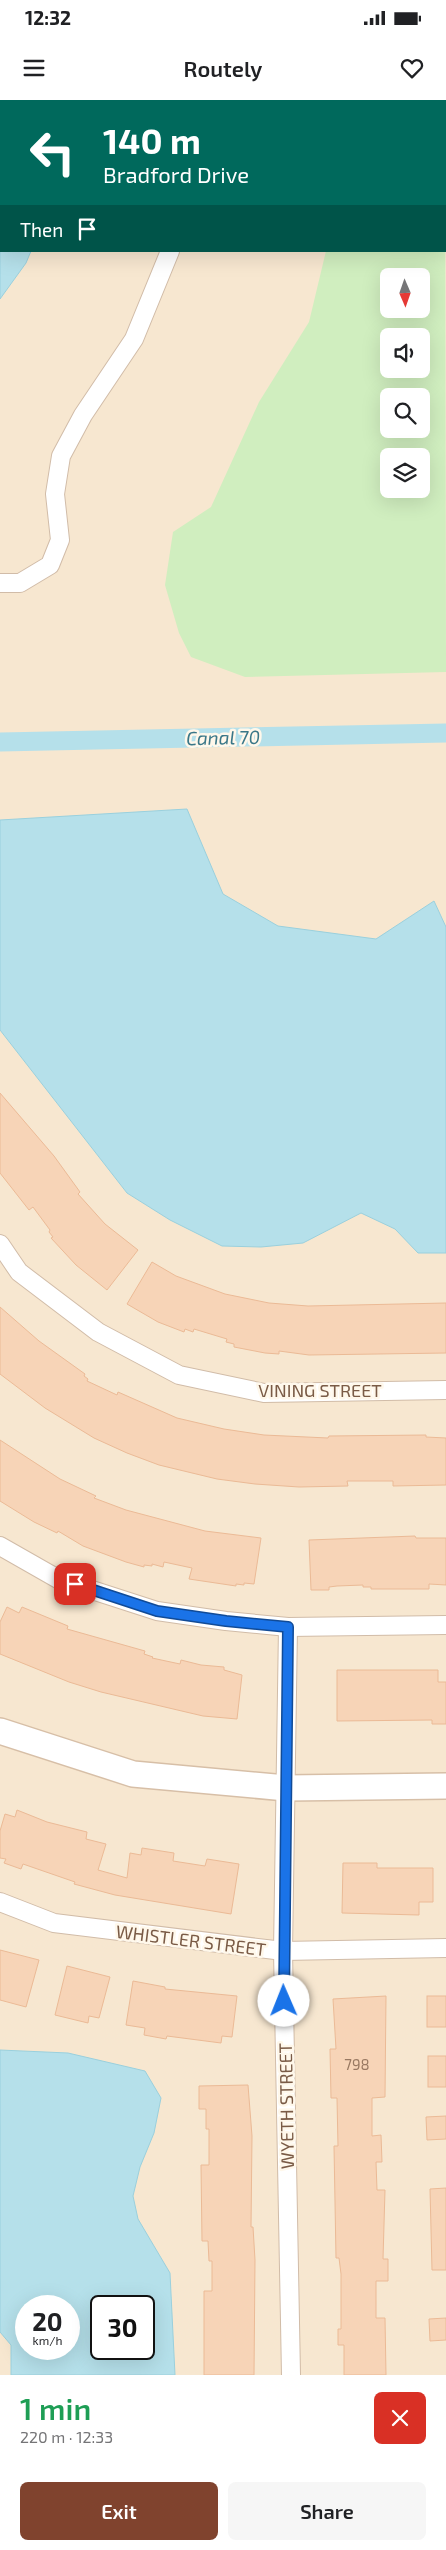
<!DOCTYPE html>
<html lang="en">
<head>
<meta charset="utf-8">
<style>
  body { margin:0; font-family:"Exo 2",sans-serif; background:#f6f6f6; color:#202124; height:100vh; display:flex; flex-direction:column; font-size:19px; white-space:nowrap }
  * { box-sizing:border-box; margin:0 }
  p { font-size:16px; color:#757577 }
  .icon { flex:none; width:28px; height:28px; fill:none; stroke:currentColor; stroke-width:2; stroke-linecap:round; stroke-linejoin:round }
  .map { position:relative; height:2275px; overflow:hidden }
  .drawer { display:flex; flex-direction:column; background:#fff; flex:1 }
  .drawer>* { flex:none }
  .banner { position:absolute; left:0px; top:0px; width:446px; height:152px; box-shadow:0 5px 20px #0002; background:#00695c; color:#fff; overflow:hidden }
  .needle { width:32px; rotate:178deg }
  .controls { position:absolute; left:380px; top:168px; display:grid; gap:10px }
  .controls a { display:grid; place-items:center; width:50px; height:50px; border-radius:8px; background:#fff; box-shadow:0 5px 20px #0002; font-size:25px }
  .speed { position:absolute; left:15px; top:2195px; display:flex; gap:10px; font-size:25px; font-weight:700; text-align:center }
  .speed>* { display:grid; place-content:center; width:65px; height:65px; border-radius:50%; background:#fff; box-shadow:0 5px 20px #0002; line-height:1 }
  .speed small { font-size:12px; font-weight:400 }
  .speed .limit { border:2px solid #111; border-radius:8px; background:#fff; color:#111 }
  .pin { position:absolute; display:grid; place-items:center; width:42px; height:42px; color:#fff; margin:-21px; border-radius:10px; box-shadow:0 2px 8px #0006 }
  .me { position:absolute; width:55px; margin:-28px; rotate:359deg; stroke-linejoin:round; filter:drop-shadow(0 0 4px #0008) }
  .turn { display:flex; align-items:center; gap:18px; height:105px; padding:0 20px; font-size:22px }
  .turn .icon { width:65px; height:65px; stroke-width:2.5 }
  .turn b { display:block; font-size:35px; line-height:42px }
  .then { display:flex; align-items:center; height:48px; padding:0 20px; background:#0003; gap:10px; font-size:19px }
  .round { display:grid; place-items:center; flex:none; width:52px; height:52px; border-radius:8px; background:#f6f6f6 }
  .overview { display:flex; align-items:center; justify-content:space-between; height:85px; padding:0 20px }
  h1 { font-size:30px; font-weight:600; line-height:38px; color:#1e9e55 }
  .primary-button { display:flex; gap:10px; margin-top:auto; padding:10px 20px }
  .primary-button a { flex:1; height:58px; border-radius:8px; background:#80432e; color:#fff; font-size:20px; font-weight:600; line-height:58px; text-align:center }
  .primary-button a+a { background:#f6f6f6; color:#202124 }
  .status { display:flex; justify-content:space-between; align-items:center; height:35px; padding:0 25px; background:#fff; direction:ltr }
  .status svg { height:14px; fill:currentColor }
  header { display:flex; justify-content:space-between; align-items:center; height:65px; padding:0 20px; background:#fff; font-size:22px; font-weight:600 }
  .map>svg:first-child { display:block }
  .residential { fill:#f7e7d0; fill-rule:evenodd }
  .green { fill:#d0eebf; fill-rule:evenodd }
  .water { fill:#b5e0ea; stroke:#9ad0dd; fill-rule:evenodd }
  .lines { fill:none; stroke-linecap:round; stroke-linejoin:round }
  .canal { stroke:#b5e0ea; stroke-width:19 }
  .building { fill:#f7d4b7; stroke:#ebba96 }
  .street-casing { stroke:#d1bca8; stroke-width:20 }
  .secondary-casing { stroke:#d7bfa7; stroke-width:28 }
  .street { stroke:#fff; stroke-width:18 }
  .secondary { stroke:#fff; stroke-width:25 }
  .route-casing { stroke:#114b97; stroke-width:12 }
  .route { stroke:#1a73e8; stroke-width:9 }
  .labels { text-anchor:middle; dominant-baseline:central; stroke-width:5; stroke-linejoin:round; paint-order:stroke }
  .number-label { font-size:15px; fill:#997962 }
  .street-label { font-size:18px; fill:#7a5b46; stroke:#fff8eb }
  .water-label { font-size:19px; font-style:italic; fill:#3a7788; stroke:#fff8eb }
</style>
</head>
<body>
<div class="status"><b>12:32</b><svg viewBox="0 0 49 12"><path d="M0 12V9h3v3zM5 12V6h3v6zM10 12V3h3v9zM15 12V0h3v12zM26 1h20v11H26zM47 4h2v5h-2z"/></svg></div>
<header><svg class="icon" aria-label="menu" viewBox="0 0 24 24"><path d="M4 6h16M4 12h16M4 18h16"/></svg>Routely<svg class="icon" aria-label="heart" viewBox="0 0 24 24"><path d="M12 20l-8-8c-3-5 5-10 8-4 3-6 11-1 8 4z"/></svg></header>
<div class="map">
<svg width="446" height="2275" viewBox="0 0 446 2275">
  <rect width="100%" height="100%" fill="#fff5e3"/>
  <path class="residential" d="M0 0H446V2275H0ZM1 1H445V151H1ZM389 176H421V209H389ZM389 236H421V269H389ZM389 296H421V329H389ZM389 356H421V389H389ZM26 2206H69V2249H26ZM101 2206H144V2249H101Z"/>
  <path class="green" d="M445 33 446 572 245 577 191 557 179 533 165 485 173 432 211 407 259 302 309 222 326 151H445ZM389 176H421V209H389ZM389 236H421V269H389ZM389 296H421V329H389ZM389 356H421V389H389Z"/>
  <g class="water">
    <path d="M0 0H67L1 1V151H31L26 163 0 199Z"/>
    <path d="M187 709 223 794 278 826 376 839 434 801 446 827V1153H418L395 1129 361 1113 303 1143 261 1147 222 1146 170 1120 127 1093 0 930V720Z"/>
    <path d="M0 1950 68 1953 145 1971 161 1998 154 2033 140 2067 133 2096 138 2119 170 2173 175 2275H11V2245L0 2232ZM26 2206H69V2249H26ZM101 2206H144V2249H101Z"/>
  </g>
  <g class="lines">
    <path class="canal" d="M0 642 446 633"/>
  </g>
  <g class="building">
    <path d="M0 993 54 1056 80 1092 78 1094 105 1124 138 1150 107 1190 76 1165 51 1138 53 1137 49 1132 50 1130 33 1107 29 1110 0 1073Z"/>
    <path d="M152 1162 176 1176 225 1194 269 1203 308 1206 446 1203V1253L309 1255 279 1251V1254L265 1253 234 1247V1244L226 1242 227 1239 194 1229 193 1232 185 1229 184 1232 158 1222 127 1204Z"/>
    <path d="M0 1207 39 1241 85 1274 84 1276 88 1279 87 1281 117 1295 118 1292 177 1318 224 1329 264 1335 328 1338 329 1336 426 1335V1337L446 1338V1385L393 1386V1381H347L348 1386 299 1387 255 1384 217 1379 159 1365 127 1353 94 1338 45 1308 0 1274Z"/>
    <path d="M0 1340 60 1379 96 1396 94 1398 126 1410 205 1431 261 1438 254 1484 244 1483V1485L236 1484V1486L189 1479 192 1468 164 1462 163 1467 152 1464V1466L144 1465V1467L126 1462 83 1446 58 1431 57 1433 34 1422 0 1401Z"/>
    <path d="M415 1436 416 1438H446V1485L429 1484V1489H371V1487H363V1485L337 1486 329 1487V1490H311L309 1440Z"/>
    <path d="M7 1507 19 1513 22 1507 68 1526 67 1529 145 1551 144 1554 153 1557 152 1558 180 1564 181 1560 201 1565 224 1567V1570L242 1575 237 1619 203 1616 101 1592 69 1582 0 1554V1522Z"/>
    <path d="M337 1570H438V1582H446V1624H432V1620L337 1621Z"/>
    <path d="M17 1710 47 1722 87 1732 86 1739 106 1744 98 1770 127 1778 130 1753 141 1755 142 1748 174 1753 173 1761 205 1766 207 1759 239 1764 231 1814 115 1795 74 1784 75 1782 23 1764 21 1769 4 1763 6 1759 0 1758V1731L5 1714 15 1717Z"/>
    <path d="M343 1763H377V1768H433V1802H419V1815L342 1813Z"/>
    <path d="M0 1850 39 1860 26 1907 0 1900Z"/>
    <path d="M67 1866 110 1877 99 1918 89 1916 88 1923 55 1915Z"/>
    <path d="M133 1881 165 1887V1889L237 1896 232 1937 222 1936 221 1943 167 1936 166 1939 144 1935 145 1928 126 1925Z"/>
    <path d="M386 1896 385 1997 372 1998V2036L381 2035 382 2062H376L377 2090H385L383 2159H388V2181H376V2218H385L386 2275H344V2245H338V2229H341V2174L339 2158H336L334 2046H338L337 1998H331L330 1949H336L333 1899Z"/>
    <rect x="427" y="1896" width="19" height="31"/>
    <rect x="428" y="1956" width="18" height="31"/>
    <path d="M248 1985 252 2036 251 2127H253L255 2160 254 2275H204V2191H212V2161H209L208 2141H202L201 2065H209V2029H206V2009H199V1986Z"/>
    <path d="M446 2016V2039L427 2040 426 2017Z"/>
    <path d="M446 2088V2170H432L430 2089Z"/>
    <path d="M446 2218V2240L430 2241 429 2219Z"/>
  </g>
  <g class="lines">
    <g class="street-casing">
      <g id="street">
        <path d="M199 1 200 0"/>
        <path d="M0 483H20L50 465 60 440 55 394 61 356 83 315 134 239 170 151"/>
        <path d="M0 1144 19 1172 98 1232 179 1275 264 1293 446 1290"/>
        <path d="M0 1446 58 1479 157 1511 226 1521 288 1527 446 1525"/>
        <path d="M288 1527 283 1851 291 2275"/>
        <path d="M0 1802 54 1823 283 1851 446 1848"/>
      </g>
    </g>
    <g class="secondary-casing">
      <path id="secondary" d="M0 1631 133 1674 286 1688 446 1686"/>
    </g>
    <use href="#street" class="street"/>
    <use href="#secondary" class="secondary"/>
  </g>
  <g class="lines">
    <g class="route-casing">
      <path id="route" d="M75 1484 157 1511 226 1521 288 1527 284 1901"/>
    </g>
    <use href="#route" class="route"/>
  </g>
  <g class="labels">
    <g class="number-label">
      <text x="357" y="1964">798</text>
    </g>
    <g class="street-label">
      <text x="320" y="1290">VINING STREET</text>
      <text transform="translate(191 1840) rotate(7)">WHISTLER STREET</text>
      <text transform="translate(286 2006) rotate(-91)">WYETH STREET</text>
    </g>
    <g class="water-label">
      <text transform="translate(223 637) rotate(-1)">Canal 70</text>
    </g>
  </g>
</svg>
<div class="controls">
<a><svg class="needle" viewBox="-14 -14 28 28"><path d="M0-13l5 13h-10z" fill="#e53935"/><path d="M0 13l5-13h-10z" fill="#757577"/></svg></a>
<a><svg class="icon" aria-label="sound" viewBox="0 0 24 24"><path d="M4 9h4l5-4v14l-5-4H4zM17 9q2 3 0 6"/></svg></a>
<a><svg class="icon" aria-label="search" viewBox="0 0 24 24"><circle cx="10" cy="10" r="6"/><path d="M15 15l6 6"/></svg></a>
<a><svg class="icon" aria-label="layers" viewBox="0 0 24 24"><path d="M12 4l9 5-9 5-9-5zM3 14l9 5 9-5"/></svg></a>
</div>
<div class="speed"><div>20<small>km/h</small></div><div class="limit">30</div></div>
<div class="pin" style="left:75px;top:1484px;background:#d93025"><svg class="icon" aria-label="arrive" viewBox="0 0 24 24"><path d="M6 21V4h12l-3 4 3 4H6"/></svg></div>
<svg class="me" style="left:284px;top:1901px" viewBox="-20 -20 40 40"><circle r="19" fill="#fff"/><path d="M0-13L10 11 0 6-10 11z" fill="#1a73e8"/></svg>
<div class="banner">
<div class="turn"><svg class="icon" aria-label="left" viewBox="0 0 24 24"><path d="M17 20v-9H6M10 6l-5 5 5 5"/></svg><div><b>140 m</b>Bradford Drive</div></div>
<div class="then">Then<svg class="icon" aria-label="arrive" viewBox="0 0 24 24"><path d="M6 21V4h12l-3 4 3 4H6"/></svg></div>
</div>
</div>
<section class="drawer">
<div class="overview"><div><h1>1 min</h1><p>220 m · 12:33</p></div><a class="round" style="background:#d93025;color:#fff"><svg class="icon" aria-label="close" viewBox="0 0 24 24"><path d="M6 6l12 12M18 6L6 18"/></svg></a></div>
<div class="primary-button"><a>Exit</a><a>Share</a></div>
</section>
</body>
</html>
